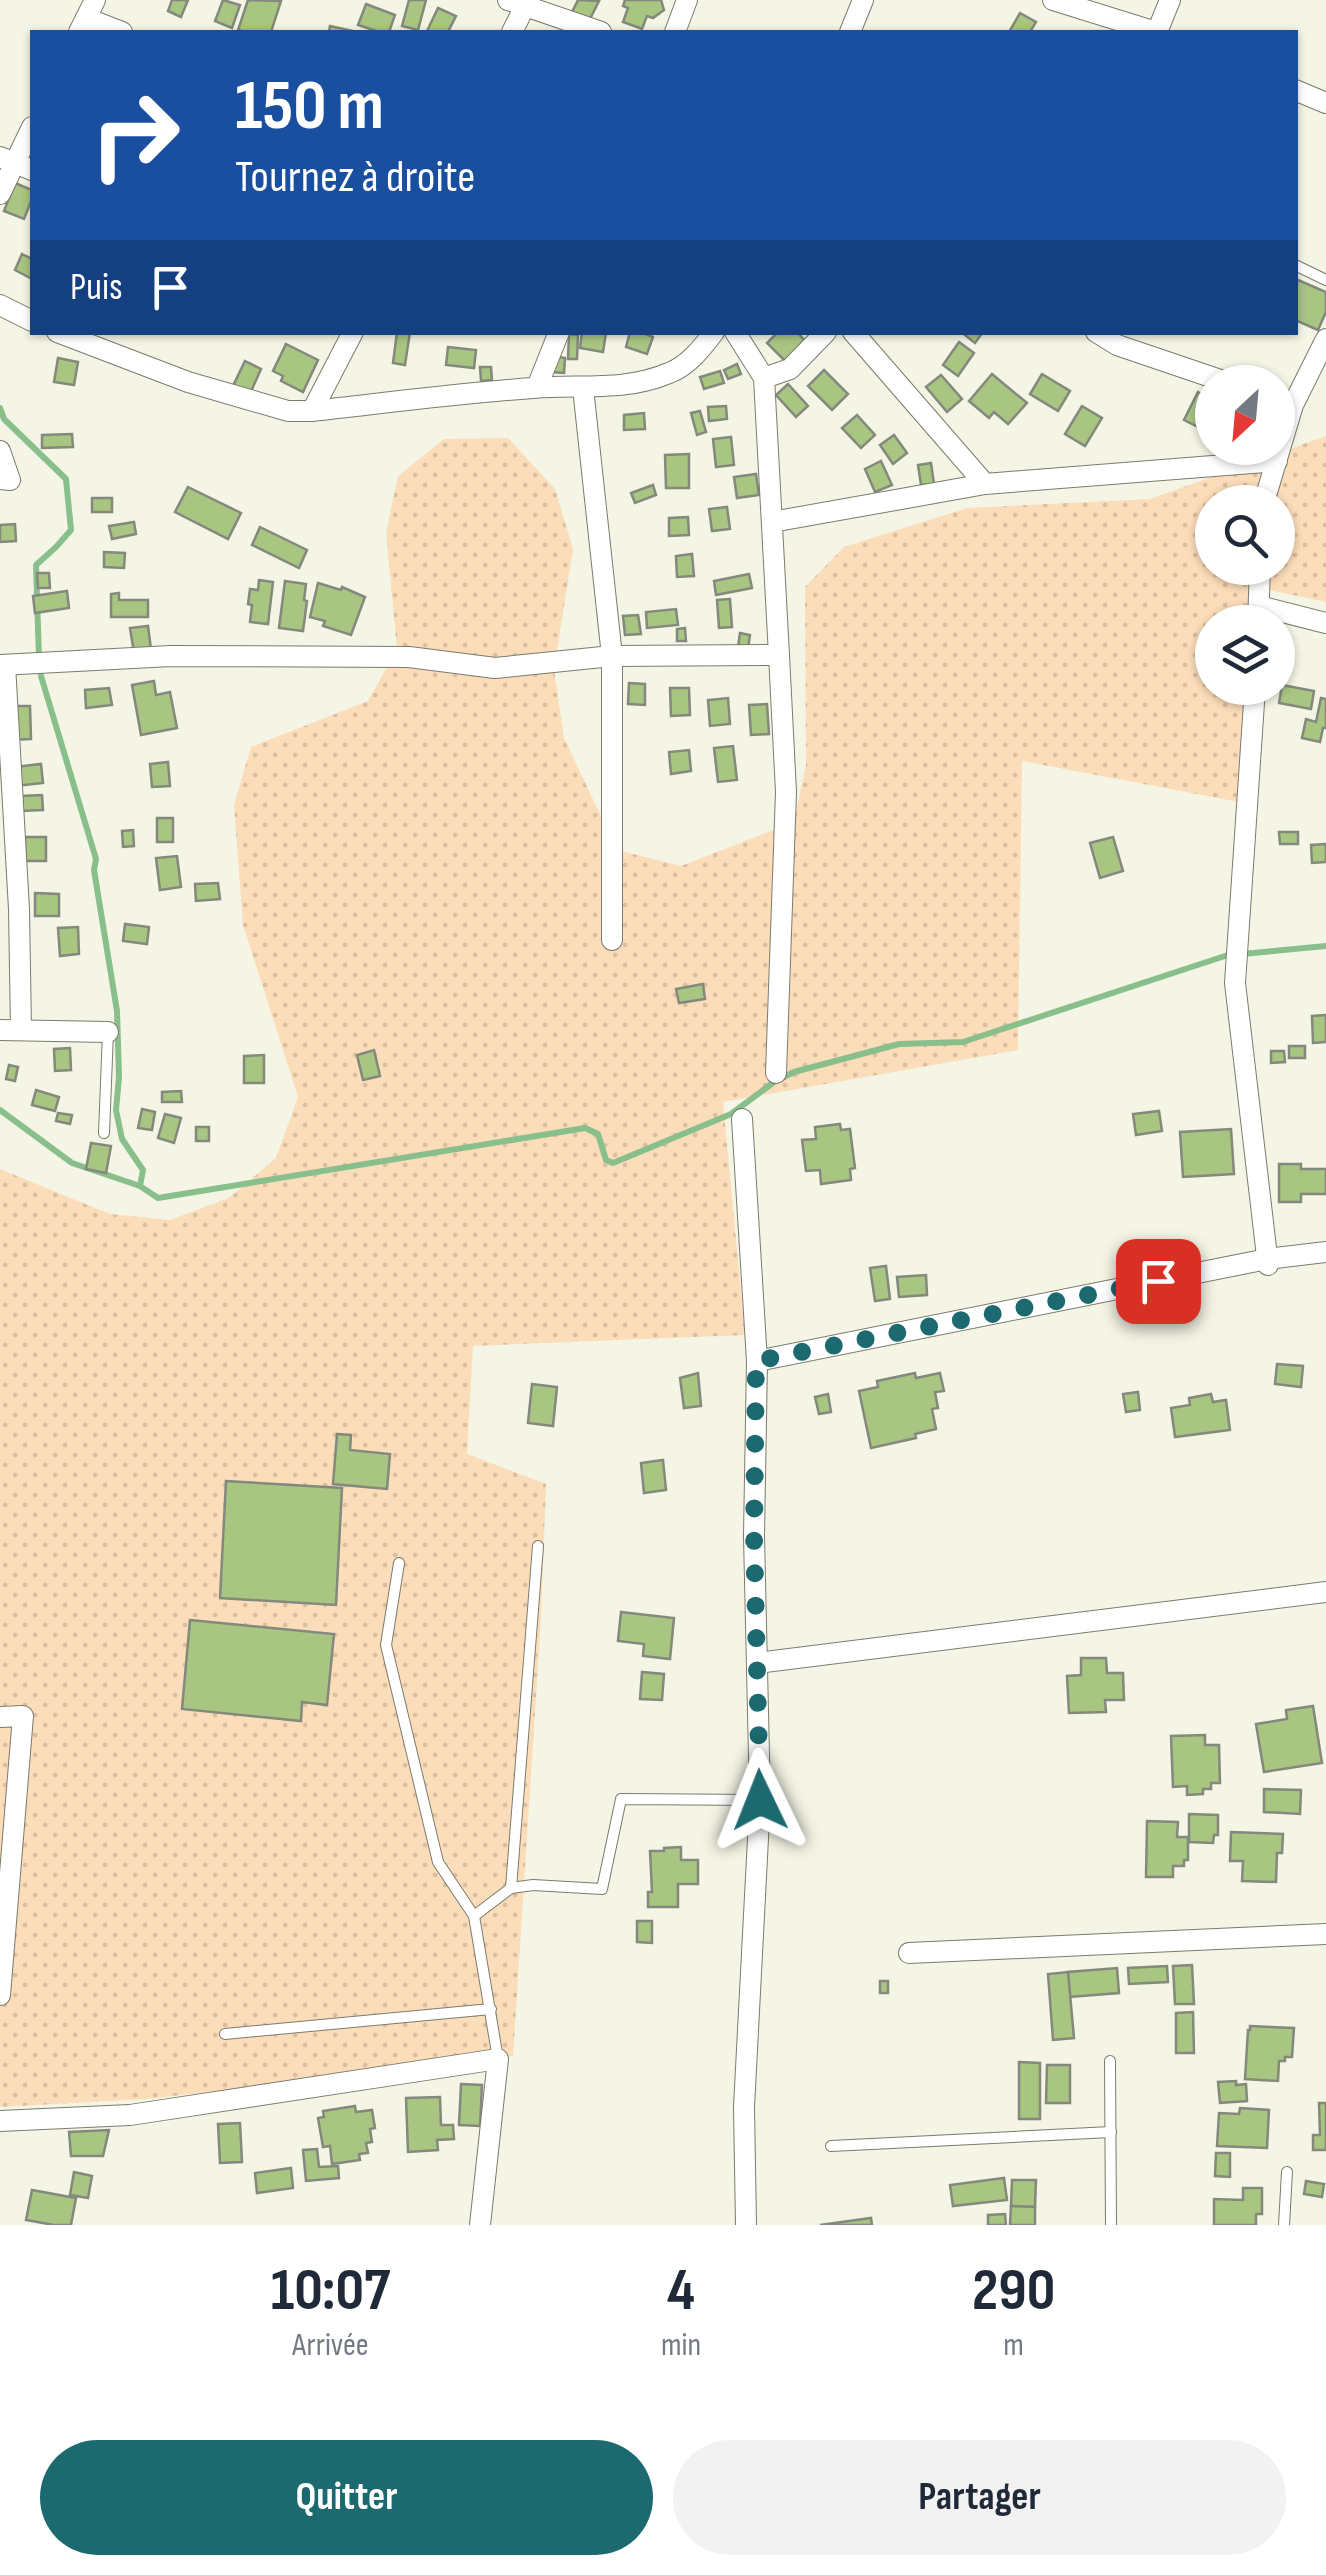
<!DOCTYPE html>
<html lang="fr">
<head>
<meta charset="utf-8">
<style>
  body { margin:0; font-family:"Sofia Sans Condensed",sans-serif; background:#f2f2f3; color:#1f2937; height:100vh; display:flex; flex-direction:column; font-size:38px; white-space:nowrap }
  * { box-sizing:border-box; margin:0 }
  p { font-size:32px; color:#747a83 }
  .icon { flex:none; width:55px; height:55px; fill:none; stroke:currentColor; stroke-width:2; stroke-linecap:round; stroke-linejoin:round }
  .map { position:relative; height:2225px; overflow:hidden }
  .drawer { display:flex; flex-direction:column; background:#fff; flex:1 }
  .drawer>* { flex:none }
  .guide { position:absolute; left:30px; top:30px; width:1268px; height:305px; border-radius:0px; box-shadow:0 2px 8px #0004; background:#1a4fa0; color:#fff; overflow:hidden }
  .needle { width:65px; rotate:206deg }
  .controls { position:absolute; left:1195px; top:365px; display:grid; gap:20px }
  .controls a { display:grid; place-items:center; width:100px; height:100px; border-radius:50%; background:#fff; box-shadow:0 2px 8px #0004; font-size:50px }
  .pin { position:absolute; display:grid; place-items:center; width:85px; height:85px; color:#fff; margin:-42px; border-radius:20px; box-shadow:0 5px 15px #0006 }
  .me { position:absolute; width:110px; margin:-55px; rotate:358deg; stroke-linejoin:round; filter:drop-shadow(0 0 8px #0008) }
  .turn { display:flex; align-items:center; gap:35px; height:210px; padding:0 40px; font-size:45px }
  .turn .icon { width:130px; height:130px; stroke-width:2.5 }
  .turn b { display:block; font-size:70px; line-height:85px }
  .then { display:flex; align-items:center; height:95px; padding:0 40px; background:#0003; gap:20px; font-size:38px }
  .eta { display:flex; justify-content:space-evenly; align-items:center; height:170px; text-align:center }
  .eta b { font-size:60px; font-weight:700; line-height:70px }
  .cta { display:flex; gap:20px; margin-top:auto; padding:20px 40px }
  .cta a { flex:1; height:115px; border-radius:60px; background:#1c696f; color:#fff; font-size:40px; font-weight:700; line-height:115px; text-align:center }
  .cta a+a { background:#f2f2f3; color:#1f2937 }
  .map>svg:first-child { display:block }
  .grass { fill:url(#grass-dots); fill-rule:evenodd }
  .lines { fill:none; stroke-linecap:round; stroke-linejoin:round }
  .stream { stroke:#88bf8b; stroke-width:6 }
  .building { fill:#a9c582; stroke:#83897c; stroke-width:2.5 }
  .lane-casing { stroke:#7b7b6d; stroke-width:12 }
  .street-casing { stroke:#7b7b6d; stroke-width:22 }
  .lane { stroke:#fff; stroke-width:10 }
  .street { stroke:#fff; stroke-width:20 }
  .route { stroke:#1c696f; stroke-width:18; stroke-dasharray:0 32.4 }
</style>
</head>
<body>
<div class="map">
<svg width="1326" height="2225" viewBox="0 0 1326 2225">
  <defs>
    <pattern id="grass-dots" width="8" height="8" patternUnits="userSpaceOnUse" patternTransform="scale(2.5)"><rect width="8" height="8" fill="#fcddba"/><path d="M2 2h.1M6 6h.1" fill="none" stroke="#d9bea0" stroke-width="1.8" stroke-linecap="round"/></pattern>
  </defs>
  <rect width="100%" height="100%" fill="#f5f5e6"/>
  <path class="grass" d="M1326 436V602L1250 586 1248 622H1212V688H1245L1239 802 1022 761 1018 1050 723 1102 745 1335 473 1346 467 1454 546 1484 541 1619 513 2056 147 2099 0 2107V1169L110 1214 170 1220 229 1198 276 1158 298 1097 243 925 234 805 251 747 368 701 397 649 386 533 398 476 444 439 508 438 555 489 573 549 554 670 564 738 617 850 681 866 794 822 806 765 805 587 844 547 967 508 1150 499ZM1212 502H1278V568H1212Z"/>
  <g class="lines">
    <g class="stream">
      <path d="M0 408 4 419 66 479 71 530 56 547 36 565 39 659"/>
      <path d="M41 676 96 859 94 870 117 1011 119 1077 116 1110 122 1139 143 1170 140 1186 158 1198 585 1128 598 1134 606 1160 613 1163 731 1114 774 1082 794 1072 899 1044 963 1042 1231 954"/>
      <path d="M1242 954 1326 946"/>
      <path d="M0 1110 72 1163 140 1186"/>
    </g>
  </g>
  <g class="building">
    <path d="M172 0H188L181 17 168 11Z"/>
    <path d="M223 0 240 5 232 28 215 21Z"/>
    <path d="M248 0 281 1 271 32H247L238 30Z"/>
    <path d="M409 0H426L418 30 402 26Z"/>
    <path d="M578 0 599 1 588 23 571 14Z"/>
    <path d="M625 0H661L664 10 653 18 647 16 642 29 623 22 628 8 623 6Z"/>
    <path d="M366 4 395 15 389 32H379L358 25Z"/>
    <path d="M438 8 456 16 448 32 427 31Z"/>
    <path d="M1020 13 1036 22 1030 32H1009Z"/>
    <path d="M330 26 353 31V32H329Z"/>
    <path d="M15 183 32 190V199L24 219 4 211Z"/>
    <path d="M22 254 32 259V279L15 270Z"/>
    <path d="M1298 280 1326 292V312L1318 330 1295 320V287Z"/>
    <path d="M397 332H410L405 365 393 363Z"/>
    <path d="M582 332 606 333 603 352 580 348Z"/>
    <path d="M630 332H641L653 337 647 354 626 347Z"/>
    <path d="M778 332H797L807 343 787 363 767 343Z"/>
    <path d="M961 332H983L975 343Z"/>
    <path d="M569 334 578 335 577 359H568Z"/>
    <path d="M959 342 974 353 958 376 943 365Z"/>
    <path d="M286 344 318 360 303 392 281 381 283 376 273 371Z"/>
    <path d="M448 347 476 350 474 368 446 365Z"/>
    <path d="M553 356 565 358 564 373 551 372Z"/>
    <path d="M58 358 78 362 74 385 54 382Z"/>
    <path d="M245 361 261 369 249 396 232 388Z"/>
    <path d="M737 364 741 374 728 379 724 370Z"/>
    <path d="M480 367H491L492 380 481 381Z"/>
    <path d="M824 370 848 394 832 410 808 386Z"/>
    <path d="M720 371 724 383 704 389 700 377Z"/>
    <path d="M992 374 1027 403 1008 424 994 412 989 418 969 401Z"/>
    <path d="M1042 374 1070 391 1058 411 1030 394Z"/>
    <path d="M941 375 962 399 947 412 926 387Z"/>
    <path d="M788 384 808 406 796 417 776 395Z"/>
    <path d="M1198 392 1212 399 1200 428 1184 420Z"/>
    <path d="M726 406 727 419 709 421 708 407Z"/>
    <path d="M1082 406 1102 418 1085 446 1065 434Z"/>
    <path d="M700 411 706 432 697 435 691 413Z"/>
    <path d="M644 413 645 429 624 430V415Z"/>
    <path d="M857 415 875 435 861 448 842 428Z"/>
    <path d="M72 434 73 447 42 448V435Z"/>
    <path d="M894 435 907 453 893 464 880 445Z"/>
    <path d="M731 437 734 465 716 467 713 439Z"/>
    <path d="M689 454V488H666L665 455Z"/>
    <path d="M881 461 892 485 875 492 865 469Z"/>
    <path d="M931 463 934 484 921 485 918 465Z"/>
    <path d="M756 474 759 495 737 498 734 477Z"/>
    <path d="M653 485 656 495 635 503 631 493Z"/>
    <path d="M188 487 241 513 228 539 175 512Z"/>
    <rect x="92" y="498" width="20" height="14"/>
    <path d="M727 507 730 529 712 531 709 509Z"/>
    <path d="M688 517 689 535 669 536V518Z"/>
    <path d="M134 522 136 534 112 539 109 526Z"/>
    <path d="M15 524 16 541 0 542V525Z"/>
    <path d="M260 527 307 550 299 568 252 545Z"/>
    <path d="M104 552 125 553 124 568 104 567Z"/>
    <path d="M692 554 694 576 677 577 676 556Z"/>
    <path d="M37 573H49L50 588H38Z"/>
    <path d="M749 574 752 588 716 595 714 581Z"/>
    <path d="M259 580 273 582 268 624 250 622 252 605 248 604 250 589 258 590Z"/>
    <path d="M285 581 306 584 304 600 307 601 303 631 279 628Z"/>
    <path d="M318 583 341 590 342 587 365 597 351 635 323 626 325 621 310 617Z"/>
    <path d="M67 591 69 608 35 613 33 596Z"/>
    <path d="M119 593V600H148V617H111V594Z"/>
    <path d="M730 599 732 627 719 628 717 600Z"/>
    <path d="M676 609 678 625 647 628 646 612Z"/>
    <path d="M638 615 641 634 625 635 623 616Z"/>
    <path d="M148 626 152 657 135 659 130 628Z"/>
    <path d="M685 628 686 641H677V629Z"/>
    <path d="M740 633 750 635 748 649 738 647Z"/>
    <path d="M154 681 156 695 170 692 177 728 141 735 132 685Z"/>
    <path d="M629 683 645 684V705L628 704Z"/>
    <path d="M1282 685 1314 691 1311 709 1279 703Z"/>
    <path d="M109 688 112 705 86 708 85 690Z"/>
    <path d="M670 688H689L690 715 671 716Z"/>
    <path d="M728 698 730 724 710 726 708 700Z"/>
    <path d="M1321 698 1326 699V728H1323L1320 742 1302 738 1306 719 1316 722Z"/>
    <path d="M767 704 769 734 751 735 749 705Z"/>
    <path d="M7 706H30L31 739 9 740Z"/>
    <path d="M733 746 737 780 718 782 714 748Z"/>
    <path d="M689 750 691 771 671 774 669 752Z"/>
    <path d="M168 762 170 786 152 787 150 764Z"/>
    <path d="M41 764 43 783 15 786 14 767Z"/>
    <path d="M42 795 43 810 20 811V796Z"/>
    <rect x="157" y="818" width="16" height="24"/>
    <path d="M133 830 134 846 123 847 122 831Z"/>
    <path d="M1279 832H1298V844H1280Z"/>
    <rect x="25" y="837" width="21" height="24"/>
    <path d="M1113 837 1123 871 1100 878 1090 843Z"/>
    <path d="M1326 844V862L1312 863 1311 845Z"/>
    <path d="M177 856 181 887 160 890 156 858Z"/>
    <path d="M218 883 220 899 196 901 195 884Z"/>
    <path d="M35 893 59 894V916H35Z"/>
    <path d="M125 924 149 927 147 944 123 941Z"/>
    <path d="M78 927 79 954 60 956 58 928Z"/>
    <path d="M703 984 705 999 679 1003 676 989Z"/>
    <path d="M1326 1015V1042L1313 1043 1312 1016Z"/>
    <rect x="1289" y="1046" width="16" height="12"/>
    <path d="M70 1048 71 1070 55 1071 54 1049Z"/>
    <path d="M374 1050 380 1076 363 1080 357 1055Z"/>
    <path d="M1271 1051H1284L1285 1062 1271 1063Z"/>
    <path d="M264 1055V1083H244V1056Z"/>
    <path d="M9 1065 18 1067 15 1081 6 1079Z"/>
    <path d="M36 1090 59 1097 55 1111 32 1105Z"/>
    <path d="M181 1091 182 1102H162V1092Z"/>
    <path d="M142 1109 155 1112 152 1130 138 1128Z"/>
    <path d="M1159 1111 1162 1131 1136 1135 1133 1114Z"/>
    <path d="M58 1113 72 1115 70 1124 56 1121Z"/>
    <path d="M165 1114 181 1118 174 1143 158 1138Z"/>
    <path d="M840 1124 841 1130 850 1129 855 1168 850 1169 851 1180 821 1184 820 1170 806 1171 802 1140 816 1139 815 1127Z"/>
    <rect x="196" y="1127" width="13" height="14"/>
    <path d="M1231 1129 1234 1174 1183 1177 1180 1132Z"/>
    <path d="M91 1143 111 1146 106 1173 86 1169Z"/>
    <path d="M1279 1164H1301V1169H1326V1194H1301V1202H1279Z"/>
    <path d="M886 1266 890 1299 875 1301 870 1268Z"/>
    <path d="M926 1275 927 1295 899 1297 897 1277Z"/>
    <path d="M1277 1364 1303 1366 1301 1387 1275 1384Z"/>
    <path d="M698 1373 701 1406 684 1408 680 1378Z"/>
    <path d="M915 1373 916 1378 940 1373 944 1391 935 1392 938 1408 932 1409 936 1429 915 1434 916 1438 871 1448 859 1391 878 1387 877 1381Z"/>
    <path d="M532 1384 557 1387 553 1426 528 1423Z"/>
    <path d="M1138 1392 1140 1410 1126 1412 1123 1394Z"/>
    <path d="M828 1394 831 1412 819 1414 815 1397Z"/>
    <path d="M1211 1394 1213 1402 1226 1400 1230 1430 1175 1437 1171 1408 1190 1405 1189 1398Z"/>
    <path d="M337 1434 351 1435 350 1450 390 1454 387 1489 333 1484Z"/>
    <path d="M663 1460 666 1490 644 1493 641 1463Z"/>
    <path d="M226 1481 342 1488 336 1605 220 1598Z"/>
    <path d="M621 1612 674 1618 670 1659 643 1656 644 1644 618 1641Z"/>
    <path d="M190 1620 334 1634 327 1705 302 1702 301 1721 182 1709Z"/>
    <path d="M1081 1658H1106L1107 1673H1123L1124 1700H1105L1106 1712 1069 1713 1067 1676 1081 1675Z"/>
    <path d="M642 1672 664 1674 662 1700 640 1699Z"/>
    <path d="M1313 1706 1322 1763 1264 1772 1256 1724 1287 1719 1286 1710Z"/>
    <path d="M1205 1735V1745H1219L1220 1783H1211V1789H1203V1794L1187 1795V1786L1173 1787 1171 1736Z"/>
    <path d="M1264 1789 1301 1790 1300 1814 1264 1812Z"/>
    <path d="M1189 1814 1218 1815V1835H1214L1213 1843 1189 1842Z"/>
    <path d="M1147 1821 1178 1822 1177 1837H1188V1860H1184V1866H1173V1877H1146Z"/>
    <path d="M1231 1832 1283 1834 1282 1853H1277L1276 1882 1242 1881 1243 1861H1230Z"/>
    <path d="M681 1847V1860H698V1884H678V1907H648V1892H652L650 1851H664V1848Z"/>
    <path d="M637 1921H652V1943L637 1942Z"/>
    <path d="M1192 1965 1194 2004H1175L1173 1966Z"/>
    <path d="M1167 1966 1168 1982 1129 1984 1128 1968Z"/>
    <path d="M1117 1968 1119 1993 1070 1997 1068 1972Z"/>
    <path d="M1068 1972 1074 2038 1053 2040 1048 1974Z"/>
    <rect x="880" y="1981" width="8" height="12"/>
    <path d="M1193 2012 1194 2053H1176V2013Z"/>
    <path d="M1250 2026 1294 2028 1292 2057H1285V2061H1279L1278 2081 1245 2079 1248 2030H1250Z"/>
    <path d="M1019 2062 1040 2063V2119H1019Z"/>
    <path d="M1047 2065H1070V2103H1046Z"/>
    <path d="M1236 2081V2085L1246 2084 1247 2101 1220 2103 1218 2082Z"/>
    <path d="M461 2084 482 2085 480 2126 459 2125Z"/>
    <path d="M440 2097 441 2125H453L454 2139 437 2140 438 2150 408 2152 406 2098Z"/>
    <path d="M1319 2103H1326V2150H1313V2135H1320Z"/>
    <path d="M355 2106 356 2112 372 2110 375 2128 370 2129 372 2142 366 2143 368 2153 359 2154 360 2160 332 2164 330 2146 323 2147 318 2118 324 2117 323 2111Z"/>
    <path d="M1240 2108 1269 2110 1267 2148 1217 2146 1219 2113 1239 2114Z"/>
    <path d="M240 2123 242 2162 220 2163 218 2124Z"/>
    <path d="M109 2130 103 2156H71L69 2132Z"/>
    <path d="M317 2149 319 2167 338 2166 339 2178 306 2181 303 2150Z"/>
    <path d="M1216 2153H1230V2177L1215 2176Z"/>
    <path d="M291 2168 293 2188 257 2193 255 2173Z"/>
    <path d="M74 2172 92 2176 88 2198 70 2195Z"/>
    <path d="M1004 2178 1007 2200 953 2206 950 2185Z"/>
    <path d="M1012 2180H1036L1035 2207 1011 2206Z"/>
    <path d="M1306 2181 1324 2184 1322 2197 1304 2194Z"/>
    <path d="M1243 2188H1262V2214H1256V2225H1214V2199L1243 2200Z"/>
    <path d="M32 2190 76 2198 71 2225H54L26 2220Z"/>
    <path d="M1011 2206 1035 2207V2225H1010Z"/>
    <path d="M1005 2214 1006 2225H988V2215Z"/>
    <path d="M871 2218 872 2225H820Z"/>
  </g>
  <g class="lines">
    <g class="lane-casing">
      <g id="lane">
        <path d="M1295 265 1326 280"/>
        <path d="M104 1133 108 1032"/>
        <path d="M399 1563 386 1645 438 1862 474 1916 498 2059"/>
        <path d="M511 1888 538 1546"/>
        <path d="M474 1916 511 1888 533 1885 602 1889 621 1799 759 1800"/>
        <path d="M225 2034 491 2009"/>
        <path d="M1110 2061 1111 2225"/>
        <path d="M831 2146 1111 2132"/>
        <path d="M1284 2225 1287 2172"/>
      </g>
    </g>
    <g class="street-casing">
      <g id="street">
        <path d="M508 0 601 32"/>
        <path d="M1053 0 1156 32"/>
        <path d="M86 18 122 32"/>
        <path d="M79 32 95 0"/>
        <path d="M512 32 528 0"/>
        <path d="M675 32 687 0"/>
        <path d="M850 32 863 0"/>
        <path d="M1157 32 1170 0"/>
        <path d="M1295 90 1326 103"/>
        <path d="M0 157 32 170"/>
        <path d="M0 194 32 127"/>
        <path d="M0 305 32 321"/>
        <path d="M57 332 188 382 288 411H312C385 403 459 393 533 388 580 384 624 392 669 373 688 366 702 348 714 332"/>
        <path d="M735 332 764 378 779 655 786 792 776 1073"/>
        <path d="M853 332 985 484"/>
        <path d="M1096 332 1117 345 1226 382"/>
        <path d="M764 378 790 369 826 332"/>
        <path d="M537 387 559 332"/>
        <path d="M583 388 612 656V940"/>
        <path d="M312 411 353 332"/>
        <path d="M0 451 10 480 0 479"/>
        <path d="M1264 502 1293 405 1326 339"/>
        <path d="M772 522 985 484 1277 461"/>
        <path d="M1259 606 1326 623"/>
        <path d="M1258 622 1260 568"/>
        <path d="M0 665 171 656 409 657 495 668 612 656 779 655"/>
        <path d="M5 665 19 909 21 1030"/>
        <path d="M1255 688 1235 983 1268 1265"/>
        <path d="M0 1030 108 1032"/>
        <path d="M742 1119 757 1361 754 1536 760 1800 744 2107 746 2225"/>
        <path d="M757 1361 1267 1259 1326 1252"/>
        <path d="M757 1663 1326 1592"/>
        <path d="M0 1717 23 1716 0 1995"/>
        <path d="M909 1953 1326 1934"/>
        <path d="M0 2121 130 2115 498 2059 480 2225"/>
      </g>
    </g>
    <use href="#lane" class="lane"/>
    <use href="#street" class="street"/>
  </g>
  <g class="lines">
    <path class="route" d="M760 1800 754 1536 756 1361 1158 1281"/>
  </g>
</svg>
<div class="controls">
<a><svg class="needle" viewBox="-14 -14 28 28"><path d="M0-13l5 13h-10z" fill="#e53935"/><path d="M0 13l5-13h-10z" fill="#747a83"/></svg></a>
<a><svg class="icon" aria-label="search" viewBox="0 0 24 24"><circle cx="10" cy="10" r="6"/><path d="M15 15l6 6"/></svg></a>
<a><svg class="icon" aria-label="layers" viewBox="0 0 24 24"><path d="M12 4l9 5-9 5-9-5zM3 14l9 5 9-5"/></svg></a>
</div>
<div class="pin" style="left:1158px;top:1281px;background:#d93025"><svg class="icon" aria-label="arrive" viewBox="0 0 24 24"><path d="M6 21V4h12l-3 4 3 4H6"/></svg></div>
<svg class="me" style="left:760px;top:1800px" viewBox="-20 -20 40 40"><path d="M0-17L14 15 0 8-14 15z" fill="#1c696f" stroke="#fff" stroke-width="4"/></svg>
<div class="guide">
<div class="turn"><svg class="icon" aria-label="right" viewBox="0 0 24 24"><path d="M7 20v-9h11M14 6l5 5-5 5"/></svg><div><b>150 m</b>Tournez à droite</div></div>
<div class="then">Puis<svg class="icon" aria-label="arrive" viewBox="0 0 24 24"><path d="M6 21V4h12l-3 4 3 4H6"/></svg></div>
</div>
</div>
<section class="drawer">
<div class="eta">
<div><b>10:07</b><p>Arrivée</p></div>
<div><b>4</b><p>min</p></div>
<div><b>290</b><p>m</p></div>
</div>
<div class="cta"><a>Quitter</a><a>Partager</a></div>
</section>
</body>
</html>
